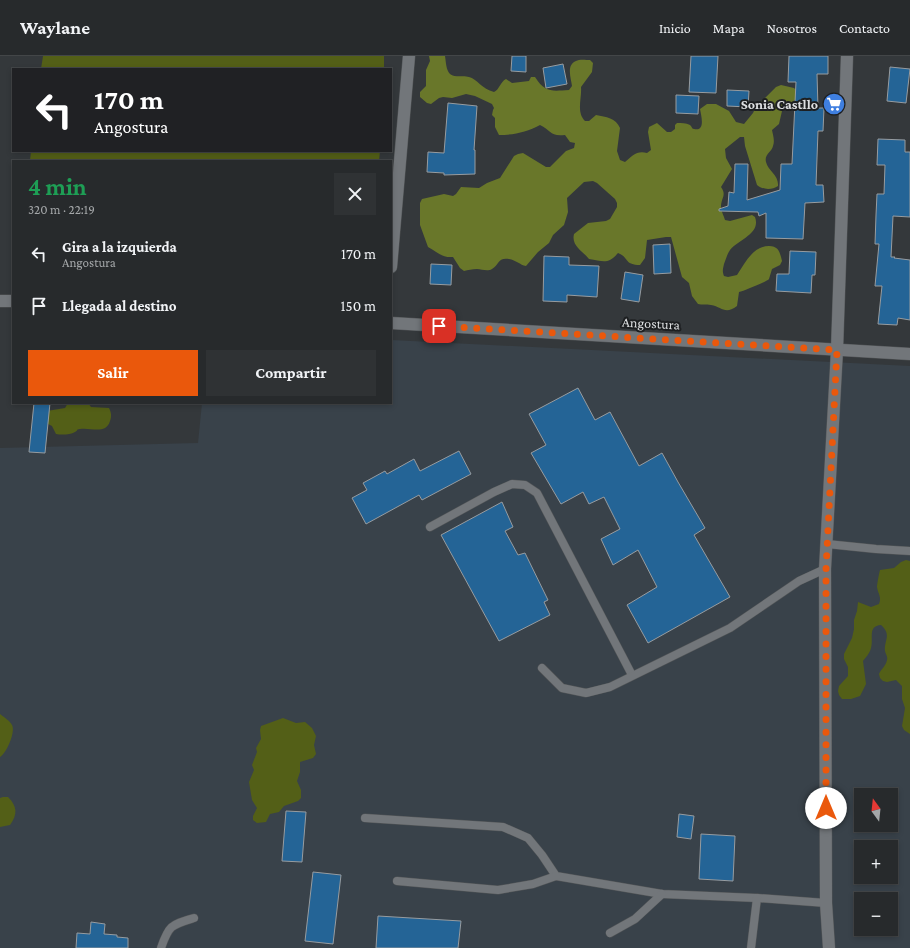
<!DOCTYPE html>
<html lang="es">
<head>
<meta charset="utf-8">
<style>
  body { margin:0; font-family:"Crimson Pro",serif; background:#2f3234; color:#f1f3f6; height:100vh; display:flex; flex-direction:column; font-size:15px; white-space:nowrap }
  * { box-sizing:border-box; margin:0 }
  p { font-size:13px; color:#a4a7a9 }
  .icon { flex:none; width:22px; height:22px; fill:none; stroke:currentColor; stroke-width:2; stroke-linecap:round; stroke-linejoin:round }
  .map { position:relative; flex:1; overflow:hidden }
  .details { position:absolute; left:12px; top:104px; width:380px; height:244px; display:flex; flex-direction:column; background:#272a2c; border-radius:0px; box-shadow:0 2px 6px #0003,0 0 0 1px #434648 }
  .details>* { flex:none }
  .hud { position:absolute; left:12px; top:12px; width:380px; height:84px; border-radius:0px; box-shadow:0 2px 6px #0003,0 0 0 1px #434648; background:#202124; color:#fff; overflow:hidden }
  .needle { width:26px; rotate:345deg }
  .tools { position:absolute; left:854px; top:732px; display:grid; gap:8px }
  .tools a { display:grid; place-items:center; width:44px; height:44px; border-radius:0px; background:#272a2c; box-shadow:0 2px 6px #0003,0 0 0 1px #434648; font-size:20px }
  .pin { position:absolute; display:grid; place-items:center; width:34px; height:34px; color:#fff; margin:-17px; border-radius:8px; box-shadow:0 2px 6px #0006 }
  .me { position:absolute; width:44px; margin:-22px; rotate:0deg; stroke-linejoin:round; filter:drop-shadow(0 0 3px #0008) }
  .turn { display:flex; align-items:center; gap:14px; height:84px; padding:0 16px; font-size:18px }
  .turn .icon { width:52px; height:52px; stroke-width:2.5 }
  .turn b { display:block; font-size:28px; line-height:34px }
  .round { display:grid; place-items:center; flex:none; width:42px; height:42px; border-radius:0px; background:#2f3234 }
  .overview { display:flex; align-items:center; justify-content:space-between; height:68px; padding:0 16px }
  h1 { font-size:24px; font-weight:700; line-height:30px; color:#1e9e55 }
  .button { display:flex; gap:8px; margin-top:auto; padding:8px 16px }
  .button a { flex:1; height:46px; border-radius:0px; background:#ea580c; color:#fff; font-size:16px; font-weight:700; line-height:46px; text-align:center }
  .button a+a { background:#2f3234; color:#f1f3f6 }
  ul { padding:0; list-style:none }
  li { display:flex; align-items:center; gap:12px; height:52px; padding:0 16px }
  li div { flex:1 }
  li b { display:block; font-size:15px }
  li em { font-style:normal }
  header { display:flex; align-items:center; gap:24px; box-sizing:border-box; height:56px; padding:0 20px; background:#272a2c; border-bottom:1px solid #434648 }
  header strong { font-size:19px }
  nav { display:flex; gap:22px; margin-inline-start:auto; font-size:14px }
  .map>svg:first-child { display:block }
  .built { fill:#39424a; fill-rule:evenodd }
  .green { fill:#535f17 }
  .forest { fill:#69772a }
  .building { fill:#246496; stroke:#979ca0 }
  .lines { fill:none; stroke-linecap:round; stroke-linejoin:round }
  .service-casing { stroke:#525557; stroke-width:9 }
  .minor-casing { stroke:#525557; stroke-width:13 }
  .service { stroke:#72767a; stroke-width:8 }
  .minor { stroke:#72767a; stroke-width:12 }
  .route { stroke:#ea580c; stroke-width:7; stroke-dasharray:0 12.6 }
  .labels { text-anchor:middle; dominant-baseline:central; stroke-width:4; stroke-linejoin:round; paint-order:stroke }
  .poi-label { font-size:14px; font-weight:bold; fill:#dddfe1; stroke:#1d1f21; text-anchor:end }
  .street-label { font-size:14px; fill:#dddfe1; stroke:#1d1f21 }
</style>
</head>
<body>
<header>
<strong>Waylane</strong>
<nav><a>Inicio</a><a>Mapa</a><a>Nosotros</a><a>Contacto</a></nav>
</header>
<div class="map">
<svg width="910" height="892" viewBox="0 0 910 892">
  <rect width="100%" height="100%" fill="#34383b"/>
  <path class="built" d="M391 284 910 310V892H0V392L198 387 202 347H391ZM861 739H891V769H861ZM861 791H891V821H861ZM861 843H891V873H861Z"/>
  <g class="green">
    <path d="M43 0H384V13H41Z"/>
    <path d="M31 95H380L379 105H30Z"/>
    <path d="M68 347H88L91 351 109 352C111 356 112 360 110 365 106 379 90 371 80 373 75 374 79 374 75 376 70 379 61 379 56 378L52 370 44 366 47 355 65 352Z"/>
    <path d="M906 504 910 505V678L904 674 902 670 905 652 902 643V630L896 624 887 626 883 625 880 622 879 618C881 613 886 610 887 604 888 601 886 599 885 595 884 584 892 579 881 569 867 570 874 583 871 592 870 597 866 601 863 605L866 628 860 640 851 643H842L839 639 838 635 839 630 848 620V611L844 603V598L852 582 854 573V564L857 555 858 546 871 551 879 548C882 541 878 538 877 531 877 529 879 517 880 514L894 512 901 506Z"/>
    <path d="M0 658C4 661 10 665 12 669 16 676 6 698 0 701Z"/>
    <path d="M283 662 296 667 305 666 312 672 316 680 314 689 316 698 313 702 300 706V716L297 725 301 734V742L298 745 284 750 279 756 270 758 266 766 257 767 253 764V760L257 752 252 744 249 726 254 714 252 709 257 696 256 692 261 683 260 674 261 670Z"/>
    <path d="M3 741H8C17 750 18 758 10 769L0 771V742Z"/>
  </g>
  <path class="forest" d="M429 0H445C446 6 446 14 450 18 455 22 464 19 469 21 477 23 482 33 494 36 500 33 500 26 506 23L512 27 529 25 531 21H535C545 37 552 35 569 34L572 30C571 22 566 9 576 5 579 3 586 4 590 4L593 7 592 16 581 31C582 42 576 56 585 65H589L596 59C606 61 616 62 620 72L617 95 620 104 625 106C632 100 637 94 647 97L651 94 648 76 649 71 657 67 667 76H671L675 73V69L677 67C681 67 686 67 690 69 693 72 691 72 694 73 706 76 701 59 700 53L707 48H716L729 55 736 66 744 68 753 57 757 49 764 43 776 31 781 29 794 32 797 35 796 43 782 55 779 68 772 74C773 79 775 85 773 90 772 96 764 98 766 106 768 115 779 119 778 130 772 134 763 134 757 129L745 90 744 81H740L725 93 726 102 732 113 721 131C727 139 721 142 721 151 721 155 724 160 725 164L730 165 752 159 755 161C761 178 739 183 730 194 727 198 726 203 724 208 723 213 722 215 724 220L728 221 737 219C745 207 753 190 769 190 779 190 780 197 782 205L780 209 772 213C771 216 770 220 769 223 768 225 744 235 739 236L737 250C725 259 722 251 711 249 706 248 702 249 698 248L692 240 689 227 682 221 671 181H666L647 184 645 202 640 209C624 209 629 201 618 197 608 209 603 205 589 203 583 195 571 190 574 178L588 167 606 165 610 163 617 151V147L615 143 597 127 593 125 584 126 567 142 568 156 564 169 553 179 549 187 538 196 526 210C520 209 516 204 509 203 498 201 499 209 492 213 487 216 482 213 477 213 472 213 468 214 464 215L460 212 453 201C442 202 437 196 428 191L420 169V147L422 143 444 138 453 140 456 138 461 131 479 132 487 127 500 122 514 100 518 98 523 97 546 111H550L566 95 574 92 575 87 570 86 565 79C550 81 551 74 540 69 527 76 514 79 499 79L495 71V62L492 59 493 54 494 52 492 48 475 40 466 38 452 42 443 41 439 42 431 48 427 47 420 41V36L426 30V14L430 5Z"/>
  <g class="building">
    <path d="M512 0H526V16L511 15Z"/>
    <path d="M691 0H718L716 37 689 36Z"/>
    <path d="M789 0H828V18H817L818 52H824L823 75H818L816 129H823L824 146 805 147 803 183 766 182V157L759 160 758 156 719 155V153L728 150 729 136 734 137 735 108H748L747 144 780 134 781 108H792L796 26H788Z"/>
    <path d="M563 8 567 28 546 32 543 12Z"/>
    <path d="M890 11 910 13 906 47 887 45Z"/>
    <path d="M727 34 749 35 748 51 727 50Z"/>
    <path d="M676 39 699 40 698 58 676 57Z"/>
    <path d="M448 47 477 50 474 94H475V118L444 119V117L427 116 428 96 444 97Z"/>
    <path d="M878 83 905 84V96H910V161L893 160 891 201H895L894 202 910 204V264L898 262 897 269 878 268 882 230H875L879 188H875L876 159 877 138H884L885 109H877Z"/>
    <path d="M670 188 671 217 654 218 653 189Z"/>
    <path d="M790 195 816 196 815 219H812L811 237 776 235 777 218H789Z"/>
    <path d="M544 200 569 201V209L599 210 597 241 567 239V246L543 245Z"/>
    <path d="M431 208 452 209 451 229 430 228Z"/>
    <path d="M625 216 643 219 639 246 621 243Z"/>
    <path d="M578 332 595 364 610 356 639 410 662 397 678 426 705 472 694 479 730 541 648 587 627 549 657 531 638 494 613 509 601 483 620 473 604 441 589 448 583 436 561 448 531 397 546 389 529 358Z"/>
    <path d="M34 347H50L45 397 29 396Z"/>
    <path d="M459 395 471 418 422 444 419 439 366 468 352 442 367 434 363 427 385 415 387 418 414 403 420 415Z"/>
    <path d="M502 446 513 471 505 475 518 499 525 497 548 544 544 546 550 559 499 585 441 479Z"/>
    <path d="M286 755 306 756 302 806 282 805Z"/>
    <path d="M679 758 694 760 691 783 677 781Z"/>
    <path d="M701 778 735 780 733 825 699 823Z"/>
    <path d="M313 816 341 819 333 888 305 885Z"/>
    <path d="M378 860 461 865 458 892H376Z"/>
    <path d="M91 866 105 868 104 878 117 879V881L128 882V892H76L77 877 90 878Z"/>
  </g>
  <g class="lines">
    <g class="service-casing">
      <g id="service">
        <path d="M430 471 494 436 512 428 525 429 537 437 632 619"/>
        <path d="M827 488 876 493 910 495"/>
        <path d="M542 612 562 632 586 637 610 631 730 572 799 525 825 513"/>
        <path d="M365 762 503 771 528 782 542 799 556 820 662 838 757 842 826 847"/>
        <path d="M397 825 498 834 533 828 556 820"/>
        <path d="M610 877 635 863 662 838"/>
        <path d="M161 892C169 869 171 869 194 862"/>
        <path d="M751 892 757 842"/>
      </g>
    </g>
    <g class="minor-casing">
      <g id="minor">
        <path d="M391 211 409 0"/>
        <path d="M0 245H13"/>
        <path d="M391 267 910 298"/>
        <path d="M829 892 826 847 825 513 837 294 847 0"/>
      </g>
    </g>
    <use href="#service" class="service"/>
    <use href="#minor" class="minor"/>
  </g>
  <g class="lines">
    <path class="route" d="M439 270 837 294 826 513V752"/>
  </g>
  <defs>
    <g id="supermarket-disc" transform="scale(1.15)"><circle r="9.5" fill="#3f7fe0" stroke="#1d1f21"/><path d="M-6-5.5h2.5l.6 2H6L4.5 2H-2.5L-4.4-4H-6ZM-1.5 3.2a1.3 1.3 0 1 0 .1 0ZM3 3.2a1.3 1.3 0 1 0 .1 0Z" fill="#fff"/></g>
  </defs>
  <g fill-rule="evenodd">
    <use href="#supermarket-disc" x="834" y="48"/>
  </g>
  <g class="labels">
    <g class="poi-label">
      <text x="818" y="48">Sonia Castllo</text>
    </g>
    <g class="street-label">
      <text transform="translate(651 267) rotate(3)">Angostura</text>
    </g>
  </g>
</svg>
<div class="tools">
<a><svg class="needle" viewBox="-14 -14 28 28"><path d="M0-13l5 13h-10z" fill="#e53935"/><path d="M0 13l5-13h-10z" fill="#a4a7a9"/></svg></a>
<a>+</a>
<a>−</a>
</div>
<div class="pin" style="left:439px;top:270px;background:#d93025"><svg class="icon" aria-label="arrive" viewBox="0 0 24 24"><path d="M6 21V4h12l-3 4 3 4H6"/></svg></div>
<svg class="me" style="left:826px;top:752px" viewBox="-20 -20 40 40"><circle r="19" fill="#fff"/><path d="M0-13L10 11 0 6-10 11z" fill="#ea580c"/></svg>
<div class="hud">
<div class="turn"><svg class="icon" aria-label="left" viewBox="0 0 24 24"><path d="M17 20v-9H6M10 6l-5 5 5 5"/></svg><div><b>170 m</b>Angostura</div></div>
</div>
<section class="details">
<div class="overview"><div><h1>4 min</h1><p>320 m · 22:19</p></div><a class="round"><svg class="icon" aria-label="close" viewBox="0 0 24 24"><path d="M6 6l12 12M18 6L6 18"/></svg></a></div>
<ul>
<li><svg class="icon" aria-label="left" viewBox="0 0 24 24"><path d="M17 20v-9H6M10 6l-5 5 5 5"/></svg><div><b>Gira a la izquierda</b><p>Angostura</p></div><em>170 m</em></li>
<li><svg class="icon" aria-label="arrive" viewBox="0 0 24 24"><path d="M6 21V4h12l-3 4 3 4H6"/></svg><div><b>Llegada al destino</b></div><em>150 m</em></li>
</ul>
<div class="button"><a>Salir</a><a>Compartir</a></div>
</section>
</div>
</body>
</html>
